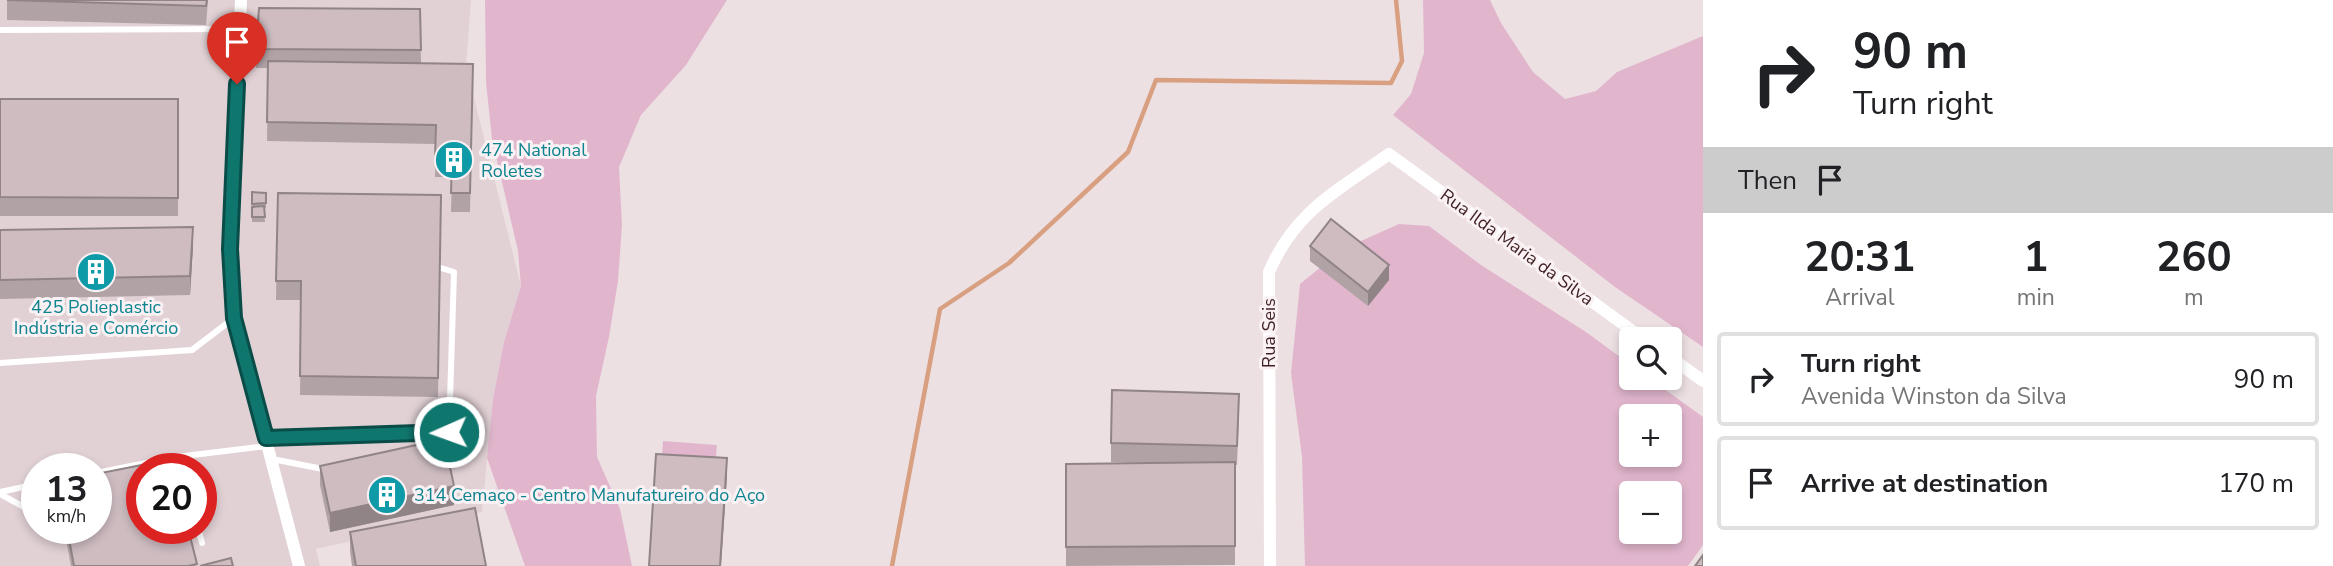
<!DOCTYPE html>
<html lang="en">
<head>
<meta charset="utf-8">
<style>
  body { margin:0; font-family:"Nunito Sans",sans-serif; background:#f2f2f2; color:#202124; height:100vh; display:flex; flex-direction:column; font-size:26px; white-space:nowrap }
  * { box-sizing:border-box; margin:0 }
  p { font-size:23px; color:#757577 }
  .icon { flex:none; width:38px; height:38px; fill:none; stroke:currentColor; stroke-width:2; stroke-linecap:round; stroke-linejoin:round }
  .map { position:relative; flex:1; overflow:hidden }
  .drawer { display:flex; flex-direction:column; background:#fff; width:630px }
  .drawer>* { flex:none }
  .top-card { background:#fff; color:#202124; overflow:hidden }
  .controls { position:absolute; left:1619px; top:327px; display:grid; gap:14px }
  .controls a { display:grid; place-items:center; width:63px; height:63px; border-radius:7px; background:#fff; box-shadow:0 4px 10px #0003; font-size:35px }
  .speed { position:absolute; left:21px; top:453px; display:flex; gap:14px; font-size:35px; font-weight:700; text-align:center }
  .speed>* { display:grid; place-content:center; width:91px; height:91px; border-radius:50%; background:#fff; box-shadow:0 4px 10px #0003; line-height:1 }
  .speed small { font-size:18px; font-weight:400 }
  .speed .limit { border:10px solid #d22; background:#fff; color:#111 }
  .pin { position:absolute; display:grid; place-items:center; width:60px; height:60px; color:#fff; margin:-72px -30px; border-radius:50% 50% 50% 0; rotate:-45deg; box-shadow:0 0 7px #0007 }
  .pin .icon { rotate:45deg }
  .me { position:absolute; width:77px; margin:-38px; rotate:268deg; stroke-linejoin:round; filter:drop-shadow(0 0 5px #0008) }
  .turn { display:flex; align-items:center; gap:24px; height:147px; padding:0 35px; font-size:32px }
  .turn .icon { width:91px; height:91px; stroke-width:2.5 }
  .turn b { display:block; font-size:49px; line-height:60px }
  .then { display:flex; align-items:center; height:66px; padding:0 35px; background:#0003; gap:14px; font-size:26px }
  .eta { display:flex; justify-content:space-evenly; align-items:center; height:119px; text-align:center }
  .eta b { font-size:42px; font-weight:700; line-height:49px }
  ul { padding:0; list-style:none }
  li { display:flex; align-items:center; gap:21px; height:94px; margin:0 14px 10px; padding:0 21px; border:4px solid #e0e0e0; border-radius:7px }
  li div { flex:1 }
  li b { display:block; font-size:26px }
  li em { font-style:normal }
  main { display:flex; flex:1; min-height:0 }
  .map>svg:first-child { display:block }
  .built { fill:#e1d1d5; fill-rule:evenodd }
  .green { fill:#e1b6cd; fill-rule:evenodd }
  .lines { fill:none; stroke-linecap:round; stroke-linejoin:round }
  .stream { stroke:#d89f81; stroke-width:4.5 }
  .service { stroke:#fff; stroke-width:6 }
  .minor { stroke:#fff; stroke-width:12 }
  .wall { fill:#b1a2a6 }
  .shaded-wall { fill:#908487 }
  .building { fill:#cebcc1; stroke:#908487; stroke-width:2 }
  .route-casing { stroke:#0a4d48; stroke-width:18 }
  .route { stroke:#0f766e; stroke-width:12 }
  .labels { text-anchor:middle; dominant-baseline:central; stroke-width:6; stroke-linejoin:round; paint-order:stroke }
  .culture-label { font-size:18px; fill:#0d838f; stroke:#f9f1f3; text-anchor:start }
  .street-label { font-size:18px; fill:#3f1f21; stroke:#f9f1f3 }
</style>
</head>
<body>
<main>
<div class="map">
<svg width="1703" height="566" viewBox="0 0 1703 566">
  <rect width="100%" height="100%" fill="#ede0e3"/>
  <path class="built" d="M0 0H471L466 66 521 286 504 342 493 399 482 512 316 549 320 566H0ZM37 469H96V528H37ZM142 469H201V528H142Z"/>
  <g class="green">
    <path d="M485 0H727L686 65 641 115 619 167 622 225 618 281 609 337 596 396 597 457 620 509 632 566H525L487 458 493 399 504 342 521 286 518 251 492 139 486 82Z"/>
    <path d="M1423 0H1490L1501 23 1533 72 1565 99 1596 91 1617 72 1703 36V347L1615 287 1393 115 1411 94 1424 53Z"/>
    <path d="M1399 224 1429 226 1481 265 1586 332 1631 365V378H1649L1703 417V545L1688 566H1305L1302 457 1291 373 1300 284 1343 249ZM1631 416H1670V455H1631ZM1631 494H1670V532H1631Z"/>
    <path d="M663 441 717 445 715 470 661 467Z"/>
  </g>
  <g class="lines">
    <path class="stream" d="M892 566 940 309 1009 263 1128 152 1156 80 1391 83 1402 61 1396 0"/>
    <g class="service">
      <path d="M0 30 240 29"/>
      <path d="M0 363 192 350 234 318"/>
      <path d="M266 438 449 432 454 272 441 268"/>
      <path d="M176 457 180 469"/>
      <path d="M272 459 328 470"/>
      <path d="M96 473 176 457 267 446"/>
      <path d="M0 492 37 484"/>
      <path d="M0 494 37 514"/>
      <path d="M198 528 202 543"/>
    </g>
    <g class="minor">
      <path d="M241 0 230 249 234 318 299 566"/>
      <path d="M1670 357 1703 381"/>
      <path d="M1270 566 1269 272C1295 211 1337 191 1389 154L1645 340"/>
    </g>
  </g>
  <g class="wall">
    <path d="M7 0H208L206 25 7 20Z"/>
    <path d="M420 9 421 64H473L470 212H451L452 177H435L436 144 267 141 268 68H256V49Z"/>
    <rect x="0" y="99" width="178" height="117"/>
    <path d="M252 192 266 193V208H264L265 222H252Z"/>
    <path d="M278 193 441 195 438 397 300 395 301 300H276Z"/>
    <path d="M0 230 193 246 190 295 0 299Z"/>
    <path d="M1310 246 1389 280 1368 306 1310 261Z"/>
    <path d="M1239 413 1237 465H1235V565L1066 566V464L1148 463 1111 462V443Z"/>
    <path d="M320 466 454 505 330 532 320 485Z"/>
    <path d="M64 528H96L197 566H71Z"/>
    <path d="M350 532 486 566H352L350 551Z"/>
  </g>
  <g class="shaded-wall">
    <path d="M193 227V246L190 295V276Z"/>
    <path d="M1389 265V280L1368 306V292Z"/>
    <path d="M727 458V477L721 566H720Z"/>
    <path d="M454 486V505L330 532V513Z"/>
  </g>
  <g class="building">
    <path d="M7 0H207L206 6Z"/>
    <path d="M259 8 420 9 421 50 256 49Z"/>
    <path d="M268 61 473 64 470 193H451L452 158H435L436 125 267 122Z"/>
    <path d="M0 99H178V198L0 197Z"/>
    <path d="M252 192 266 193V203L252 204Z"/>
    <path d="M278 193 441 195 438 378 300 376 301 281H276Z"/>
    <path d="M264 206 265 217H252V207Z"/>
    <path d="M1331 219 1389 265 1368 292 1310 246Z"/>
    <path d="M193 227 190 276 0 280V230Z"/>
    <path d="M1112 390 1239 394 1237 446 1111 443Z"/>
    <path d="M444 439 454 486 330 513 320 466Z"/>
    <path d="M656 454 727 458 720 566H649Z"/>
    <path d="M172 459 175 469H142V528H188L197 564 188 566H74L67 528H96V474Z"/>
    <path d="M1235 462V546L1066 547V464Z"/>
    <path d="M475 508 486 566H356L350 532Z"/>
    <path d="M1703 555V566H1695Z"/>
    <path d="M231 558 233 566H200Z"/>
  </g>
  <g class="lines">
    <g class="route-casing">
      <path id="route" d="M237 84 230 249 234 318 266 438 449 432"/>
    </g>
    <use href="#route" class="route"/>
  </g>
  <defs>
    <g id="building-disc" transform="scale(2.0125)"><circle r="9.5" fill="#0f9aa8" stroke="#f9f1f3"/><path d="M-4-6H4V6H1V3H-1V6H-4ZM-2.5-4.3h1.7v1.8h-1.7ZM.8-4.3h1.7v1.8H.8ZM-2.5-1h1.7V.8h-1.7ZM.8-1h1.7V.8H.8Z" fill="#fff"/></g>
  </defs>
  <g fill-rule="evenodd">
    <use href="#building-disc" x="454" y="160"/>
    <use href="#building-disc" x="96" y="272"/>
    <use href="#building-disc" x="387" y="495"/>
  </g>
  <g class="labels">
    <g class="culture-label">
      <text x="481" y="150">474 National<tspan x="481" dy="21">Roletes</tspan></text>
      <text x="96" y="307" text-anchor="middle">425 Polieplastic<tspan x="96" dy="21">Indústria e Comércio</tspan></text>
      <text x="414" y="495">314 Cemaço - Centro Manufatureiro do Aço</text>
    </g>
    <g class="street-label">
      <text transform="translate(1517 247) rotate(36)">Rua Ilda Maria da Silva</text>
      <text transform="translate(1269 333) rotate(-90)">Rua Seis</text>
    </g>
  </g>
</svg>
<div class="controls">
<a><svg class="icon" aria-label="search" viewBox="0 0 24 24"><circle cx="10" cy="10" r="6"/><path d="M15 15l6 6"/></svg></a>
<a>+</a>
<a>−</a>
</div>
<div class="speed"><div>13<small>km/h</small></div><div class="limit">20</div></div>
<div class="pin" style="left:237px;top:84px;background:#d93025"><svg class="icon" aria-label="arrive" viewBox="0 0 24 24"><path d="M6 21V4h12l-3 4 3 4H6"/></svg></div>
<svg class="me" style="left:449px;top:432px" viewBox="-20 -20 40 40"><circle r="17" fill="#0f766e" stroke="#fff" stroke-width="3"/><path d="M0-11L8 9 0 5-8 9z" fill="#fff"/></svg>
</div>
<section class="drawer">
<div class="top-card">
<div class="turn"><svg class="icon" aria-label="right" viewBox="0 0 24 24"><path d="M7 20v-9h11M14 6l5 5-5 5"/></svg><div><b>90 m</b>Turn right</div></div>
<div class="then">Then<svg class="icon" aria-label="arrive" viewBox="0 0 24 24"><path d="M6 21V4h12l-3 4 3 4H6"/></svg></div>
</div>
<div class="eta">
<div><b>20:31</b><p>Arrival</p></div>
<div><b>1</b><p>min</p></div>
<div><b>260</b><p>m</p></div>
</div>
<ul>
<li><svg class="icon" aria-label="right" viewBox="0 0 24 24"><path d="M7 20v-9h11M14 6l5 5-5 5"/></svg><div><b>Turn right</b><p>Avenida Winston da Silva</p></div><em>90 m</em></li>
<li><svg class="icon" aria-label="arrive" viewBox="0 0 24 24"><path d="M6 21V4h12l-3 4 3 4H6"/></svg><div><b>Arrive at destination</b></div><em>170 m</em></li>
</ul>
</section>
</main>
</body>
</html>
